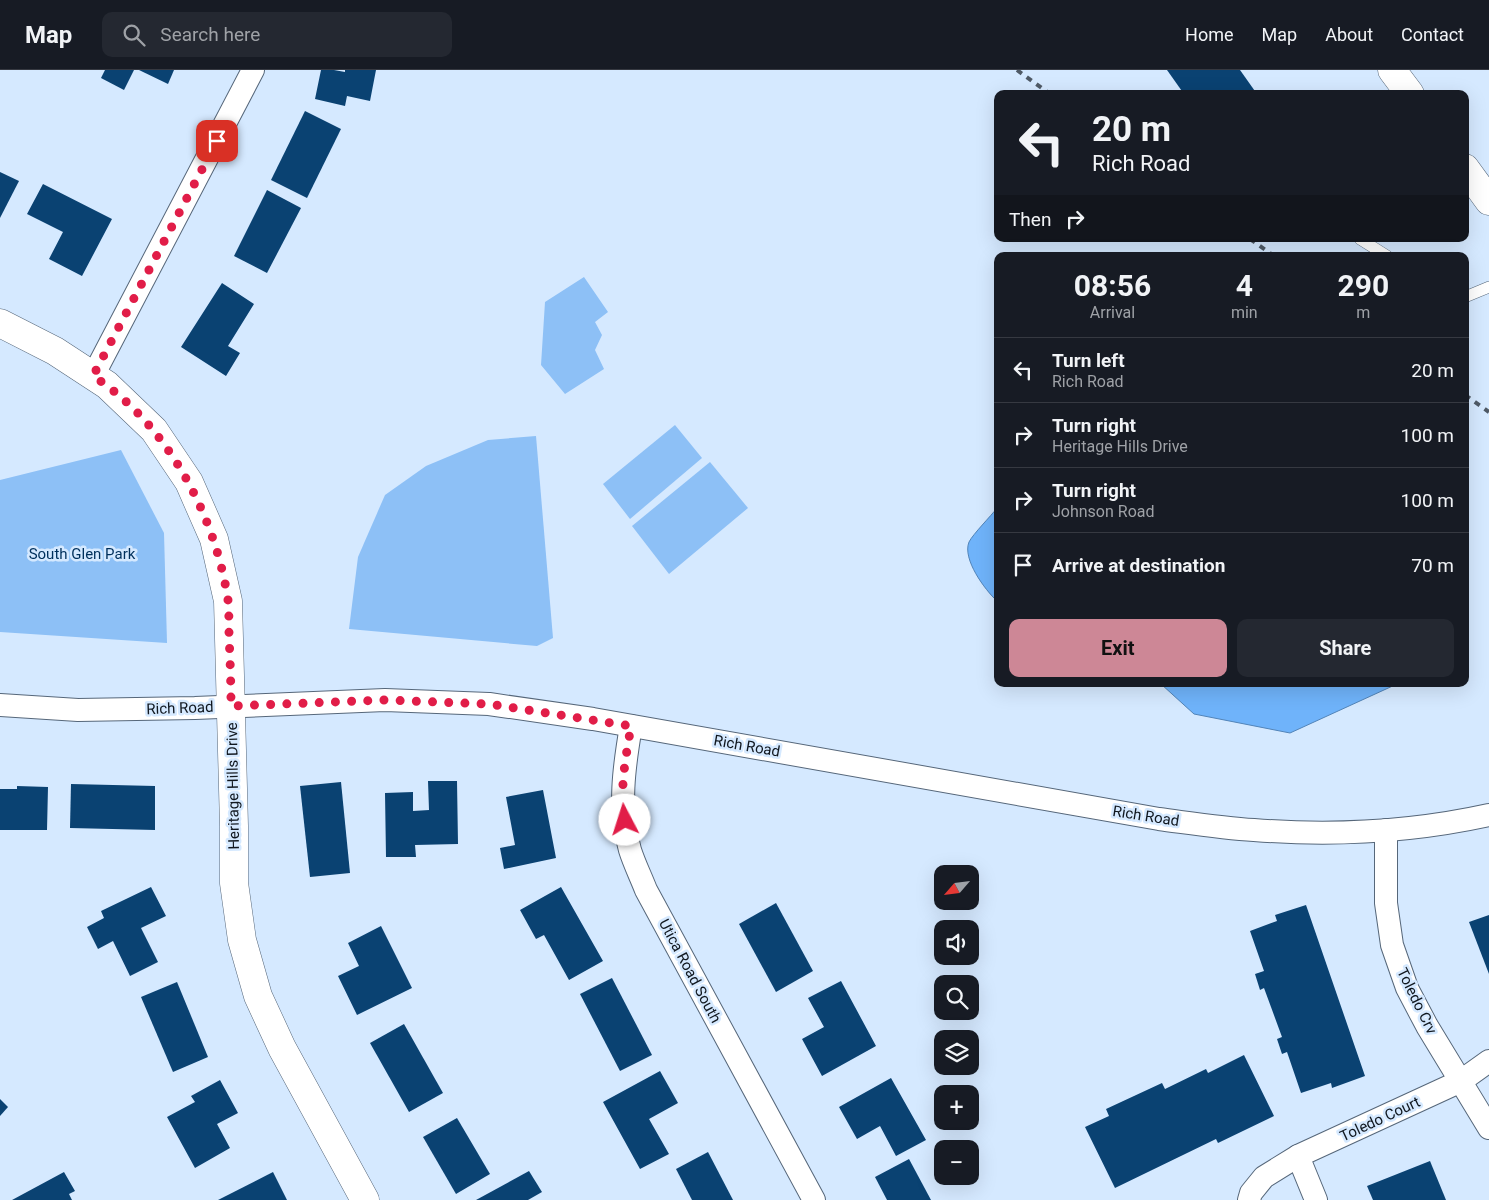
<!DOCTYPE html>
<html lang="en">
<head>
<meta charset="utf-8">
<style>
  body { margin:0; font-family:Roboto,sans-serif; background:#242831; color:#f1f3f6; height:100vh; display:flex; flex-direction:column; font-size:19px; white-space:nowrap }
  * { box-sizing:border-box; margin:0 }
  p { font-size:16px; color:#9ea1a6 }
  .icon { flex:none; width:28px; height:28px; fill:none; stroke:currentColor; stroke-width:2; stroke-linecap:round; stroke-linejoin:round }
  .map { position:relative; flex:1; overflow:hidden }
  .drawer { position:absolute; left:994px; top:182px; width:475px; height:435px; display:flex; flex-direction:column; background:#171b24; border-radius:10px; box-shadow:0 5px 20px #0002 }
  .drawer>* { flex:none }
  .guide { position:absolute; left:994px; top:20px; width:475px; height:152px; border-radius:10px; box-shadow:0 5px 20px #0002; background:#171b24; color:#f1f3f6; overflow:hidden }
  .needle { width:32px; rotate:242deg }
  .fabs { position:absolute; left:934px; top:795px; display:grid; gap:10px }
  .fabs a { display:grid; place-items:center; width:45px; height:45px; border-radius:10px; background:#171b24; box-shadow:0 5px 20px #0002; font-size:25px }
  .pin { position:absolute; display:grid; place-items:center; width:42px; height:42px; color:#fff; margin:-21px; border-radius:10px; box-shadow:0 2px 8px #0006 }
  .me { position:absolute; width:55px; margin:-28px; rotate:355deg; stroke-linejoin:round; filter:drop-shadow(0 0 4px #0008) }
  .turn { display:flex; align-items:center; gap:18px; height:105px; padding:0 15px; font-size:22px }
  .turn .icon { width:65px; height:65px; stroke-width:2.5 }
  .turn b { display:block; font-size:35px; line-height:42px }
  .then { display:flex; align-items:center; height:48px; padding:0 15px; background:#0003; gap:10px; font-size:19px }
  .eta { display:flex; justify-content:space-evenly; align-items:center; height:85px; text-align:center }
  .eta b { font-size:30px; font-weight:700; line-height:35px }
  .action { display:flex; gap:10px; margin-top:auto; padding:10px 15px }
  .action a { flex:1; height:58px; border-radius:10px; background:#cd8796; color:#111; font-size:20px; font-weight:700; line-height:58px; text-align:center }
  .action a+a { background:#242831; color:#f1f3f6 }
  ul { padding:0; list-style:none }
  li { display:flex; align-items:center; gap:15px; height:65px; padding:0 15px; border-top:1px solid #363941 }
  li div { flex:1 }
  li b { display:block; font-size:19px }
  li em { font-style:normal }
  header { display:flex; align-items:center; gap:30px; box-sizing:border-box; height:70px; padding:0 25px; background:#171b24; border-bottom:1px solid #363941 }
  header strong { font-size:24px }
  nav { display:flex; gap:28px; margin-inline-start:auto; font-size:18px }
  .search { width:350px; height:45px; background:#242831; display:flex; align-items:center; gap:12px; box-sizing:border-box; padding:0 18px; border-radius:10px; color:#9ea1a6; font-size:19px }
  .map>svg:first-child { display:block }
  .green { fill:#8dc0f6 }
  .water { fill:#6fb3fa; stroke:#5284b8 }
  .building { fill:#0a4272 }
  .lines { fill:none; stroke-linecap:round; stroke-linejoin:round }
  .lane-casing { stroke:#56677a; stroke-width:12 }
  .street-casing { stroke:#56677a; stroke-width:24 }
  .secondary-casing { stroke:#56677a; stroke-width:29 }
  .lane { stroke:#fff; stroke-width:11 }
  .street { stroke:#fff; stroke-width:22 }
  .secondary { stroke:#fff; stroke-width:28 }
  .rail { stroke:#4f5a66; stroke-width:4; stroke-dasharray:6 6; stroke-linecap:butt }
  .route { stroke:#e11d48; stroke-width:9; stroke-dasharray:0 16.2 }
  .labels { text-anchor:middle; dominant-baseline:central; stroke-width:5; stroke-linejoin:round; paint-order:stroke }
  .park-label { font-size:15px; fill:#00305c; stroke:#d5e9ff }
  .street-label { font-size:15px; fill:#10171f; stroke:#d5e9ff }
</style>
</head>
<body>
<header>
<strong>Map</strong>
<div class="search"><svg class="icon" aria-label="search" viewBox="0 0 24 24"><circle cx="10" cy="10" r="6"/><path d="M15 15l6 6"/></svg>Search here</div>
<nav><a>Home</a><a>Map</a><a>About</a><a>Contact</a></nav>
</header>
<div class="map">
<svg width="1489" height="1130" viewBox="0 0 1489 1130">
  <rect width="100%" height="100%" fill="#d5e9ff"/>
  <g class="green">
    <path d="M584 207 608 242 595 252 602 265 595 280 604 299 565 324 541 295 545 232Z"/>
    <path d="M675 355 702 388 630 449 603 414Z"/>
    <path d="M536 366 553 568 537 576 349 559 358 487 385 425 426 396 488 370Z"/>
    <path d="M121 380 164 463 167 573 0 562V410Z"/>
    <path d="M710 392 748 438 669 504 632 456Z"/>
  </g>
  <g class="water">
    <path d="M997 438V531C985 520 962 489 969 472 973 464 991 446 997 438Z"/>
    <path d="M1161 614H1397L1290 663 1194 644Z"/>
  </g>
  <g class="building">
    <path d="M105 0H134L124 20 101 8Z"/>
    <path d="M139 0H174L168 14Z"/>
    <path d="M321 0H334L345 2V0H376L370 31 347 26 345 36 315 29Z"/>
    <path d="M1167 0H1240L1257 24H1184Z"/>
    <path d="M305 41 341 59 307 128 271 110Z"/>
    <path d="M0 102 19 111 0 148Z"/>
    <path d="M43 114 112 149 82 206 49 189 63 162 27 144Z"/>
    <path d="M267 120 301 138 267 203 234 186Z"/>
    <path d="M222 213 254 234 228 276 240 283 226 306 181 277Z"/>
    <path d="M428 711H457L458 774 415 775 416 787H386L385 723 413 722V741L429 740Z"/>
    <path d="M341 712 350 803 310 807 300 716Z"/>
    <path d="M71 714 155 716V760L70 758Z"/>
    <path d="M17 716 48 717 47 760H0V719H17Z"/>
    <path d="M543 720 556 788 504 799 500 778 515 775 506 727Z"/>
    <path d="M151 817 166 846 141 858 158 892 130 906 113 871 98 879 87 857 104 848 101 841Z"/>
    <path d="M561 817 603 891 569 910 544 865 536 869 520 840Z"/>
    <path d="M776 833 813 901 776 922 739 854Z"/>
    <path d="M1306 835 1365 1006 1332 1018 1331 1013 1301 1023 1287 982 1282 984 1277 969 1282 967 1264 918 1260 920 1255 904 1264 901 1250 861 1277 851 1275 845Z"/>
    <path d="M1489 845V904L1469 852Z"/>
    <path d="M381 856 412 918 357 945 338 906 359 896 348 873Z"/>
    <path d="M612 908 652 985 620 1001 580 924Z"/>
    <path d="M841 911 876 976 822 1006 802 969 824 957 808 928Z"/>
    <path d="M177 912 208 987 173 1002 141 927Z"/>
    <path d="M404 954 443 1023 409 1042 370 973Z"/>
    <path d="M1244 985 1274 1046 1218 1073 1216 1069 1115 1118 1085 1057 1109 1046 1106 1039 1162 1013 1165 1019 1206 999 1208 1003Z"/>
    <path d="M660 1001 678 1033 649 1049 669 1084 640 1099 603 1032Z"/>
    <path d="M891 1008 926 1070 896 1086 880 1056 857 1069 839 1037Z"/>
    <path d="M220 1010 238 1043 217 1054 230 1078 195 1098 167 1047 195 1032 191 1026Z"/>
    <path d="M0 1029 8 1037 0 1046Z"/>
    <path d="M457 1048 490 1104 456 1124 423 1067Z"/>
    <path d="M708 1082 733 1130H692L676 1099Z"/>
    <path d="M909 1089 931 1130H887L875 1107Z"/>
    <path d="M1430 1091 1446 1130H1373L1367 1116Z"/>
    <path d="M529 1101 542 1122 528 1130H476Z"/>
    <path d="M64 1102 75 1121 69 1124 72 1130H12Z"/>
    <path d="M273 1102 287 1130H218Z"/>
  </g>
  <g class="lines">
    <g class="lane-casing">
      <g id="lane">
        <path d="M1360 169 1387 186"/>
        <path d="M1465 227 1489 217"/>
      </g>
    </g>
    <g class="street-casing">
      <g id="street">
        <path d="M93 306 253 0"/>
        <path d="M0 635 78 640 195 638 385 630 489 634 593 649 1159 749C1190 753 1222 758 1254 760 1332 766 1412 762 1489 745"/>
        <path d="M631 656C624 697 618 738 630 780 634 793 641 807 646 820L814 1130"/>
        <path d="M1386 760V833L1392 875 1407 918 1427 956 1489 1058"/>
        <path d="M1298 1086 1316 1130"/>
        <path d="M1249 1130 1251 1123 1264 1107 1298 1086 1461 1011 1489 991"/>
      </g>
    </g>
    <g class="secondary-casing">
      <g id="secondary">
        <path d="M1392 0 1410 24"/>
        <path d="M1465 98 1489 131"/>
        <path d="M0 253 55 281 107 315 154 360 189 412 214 469 228 531 234 756V813L242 870 258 926 282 978 365 1130"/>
      </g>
    </g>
    <use href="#lane" class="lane"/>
    <use href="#street" class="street"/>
    <use href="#secondary" class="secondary"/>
    <g class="rail">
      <path d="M1017 0 1050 24"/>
      <path d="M1250 169 1274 186"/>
      <path d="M1465 325 1489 342"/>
    </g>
  </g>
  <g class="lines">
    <path class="route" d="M217 71 93 306C167 354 215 444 228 530 229 541 229 553 229 564 230 588 231 612 231 636L385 630 489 634 631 656C626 687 619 719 625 750"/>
  </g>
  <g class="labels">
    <g class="park-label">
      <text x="82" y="484">South Glen Park</text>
    </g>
    <g class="street-label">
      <text transform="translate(180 638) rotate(-2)">Rich Road</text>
      <text transform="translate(747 676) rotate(10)">Rich Road</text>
      <text transform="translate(233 716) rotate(-91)">Heritage Hills Drive</text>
      <text transform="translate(1146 746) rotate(9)">Rich Road</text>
      <text transform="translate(690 901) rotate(62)">Utica Road South</text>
      <text transform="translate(1417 931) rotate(64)">Toledo Crv</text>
      <text transform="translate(1380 1049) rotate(-25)">Toledo Court</text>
    </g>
  </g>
</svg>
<div class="fabs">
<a><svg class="needle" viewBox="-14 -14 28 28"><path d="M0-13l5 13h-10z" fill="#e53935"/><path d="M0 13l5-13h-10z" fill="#9ea1a6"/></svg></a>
<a><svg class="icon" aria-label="sound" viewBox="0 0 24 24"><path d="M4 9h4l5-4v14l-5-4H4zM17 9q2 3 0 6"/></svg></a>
<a><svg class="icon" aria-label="search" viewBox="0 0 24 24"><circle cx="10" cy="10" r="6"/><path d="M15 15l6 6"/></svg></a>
<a><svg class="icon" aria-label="layers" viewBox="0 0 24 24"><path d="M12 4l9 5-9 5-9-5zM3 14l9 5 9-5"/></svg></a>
<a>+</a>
<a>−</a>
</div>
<div class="pin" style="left:217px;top:71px;background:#d93025"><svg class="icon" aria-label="arrive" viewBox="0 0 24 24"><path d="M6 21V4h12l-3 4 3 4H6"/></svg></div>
<svg class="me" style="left:625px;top:750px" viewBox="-20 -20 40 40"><circle r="19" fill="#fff"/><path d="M0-13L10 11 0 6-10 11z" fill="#e11d48"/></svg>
<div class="guide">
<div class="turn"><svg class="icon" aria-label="left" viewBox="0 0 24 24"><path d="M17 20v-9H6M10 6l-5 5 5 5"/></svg><div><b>20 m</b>Rich Road</div></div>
<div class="then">Then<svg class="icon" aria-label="right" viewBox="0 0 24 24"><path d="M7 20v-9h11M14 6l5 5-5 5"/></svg></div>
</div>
<section class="drawer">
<div class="eta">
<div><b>08:56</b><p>Arrival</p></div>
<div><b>4</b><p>min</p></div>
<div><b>290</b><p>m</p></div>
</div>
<ul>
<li><svg class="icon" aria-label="left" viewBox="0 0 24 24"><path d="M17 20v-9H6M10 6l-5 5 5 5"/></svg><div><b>Turn left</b><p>Rich Road</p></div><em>20 m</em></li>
<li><svg class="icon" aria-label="right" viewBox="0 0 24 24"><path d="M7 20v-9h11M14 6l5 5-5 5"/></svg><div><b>Turn right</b><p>Heritage Hills Drive</p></div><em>100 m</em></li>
<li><svg class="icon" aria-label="right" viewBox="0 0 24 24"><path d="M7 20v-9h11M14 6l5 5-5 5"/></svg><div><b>Turn right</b><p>Johnson Road</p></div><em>100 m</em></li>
<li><svg class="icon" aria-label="arrive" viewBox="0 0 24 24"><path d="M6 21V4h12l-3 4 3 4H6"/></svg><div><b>Arrive at destination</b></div><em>70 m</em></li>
</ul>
<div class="action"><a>Exit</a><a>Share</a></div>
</section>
</div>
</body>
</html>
